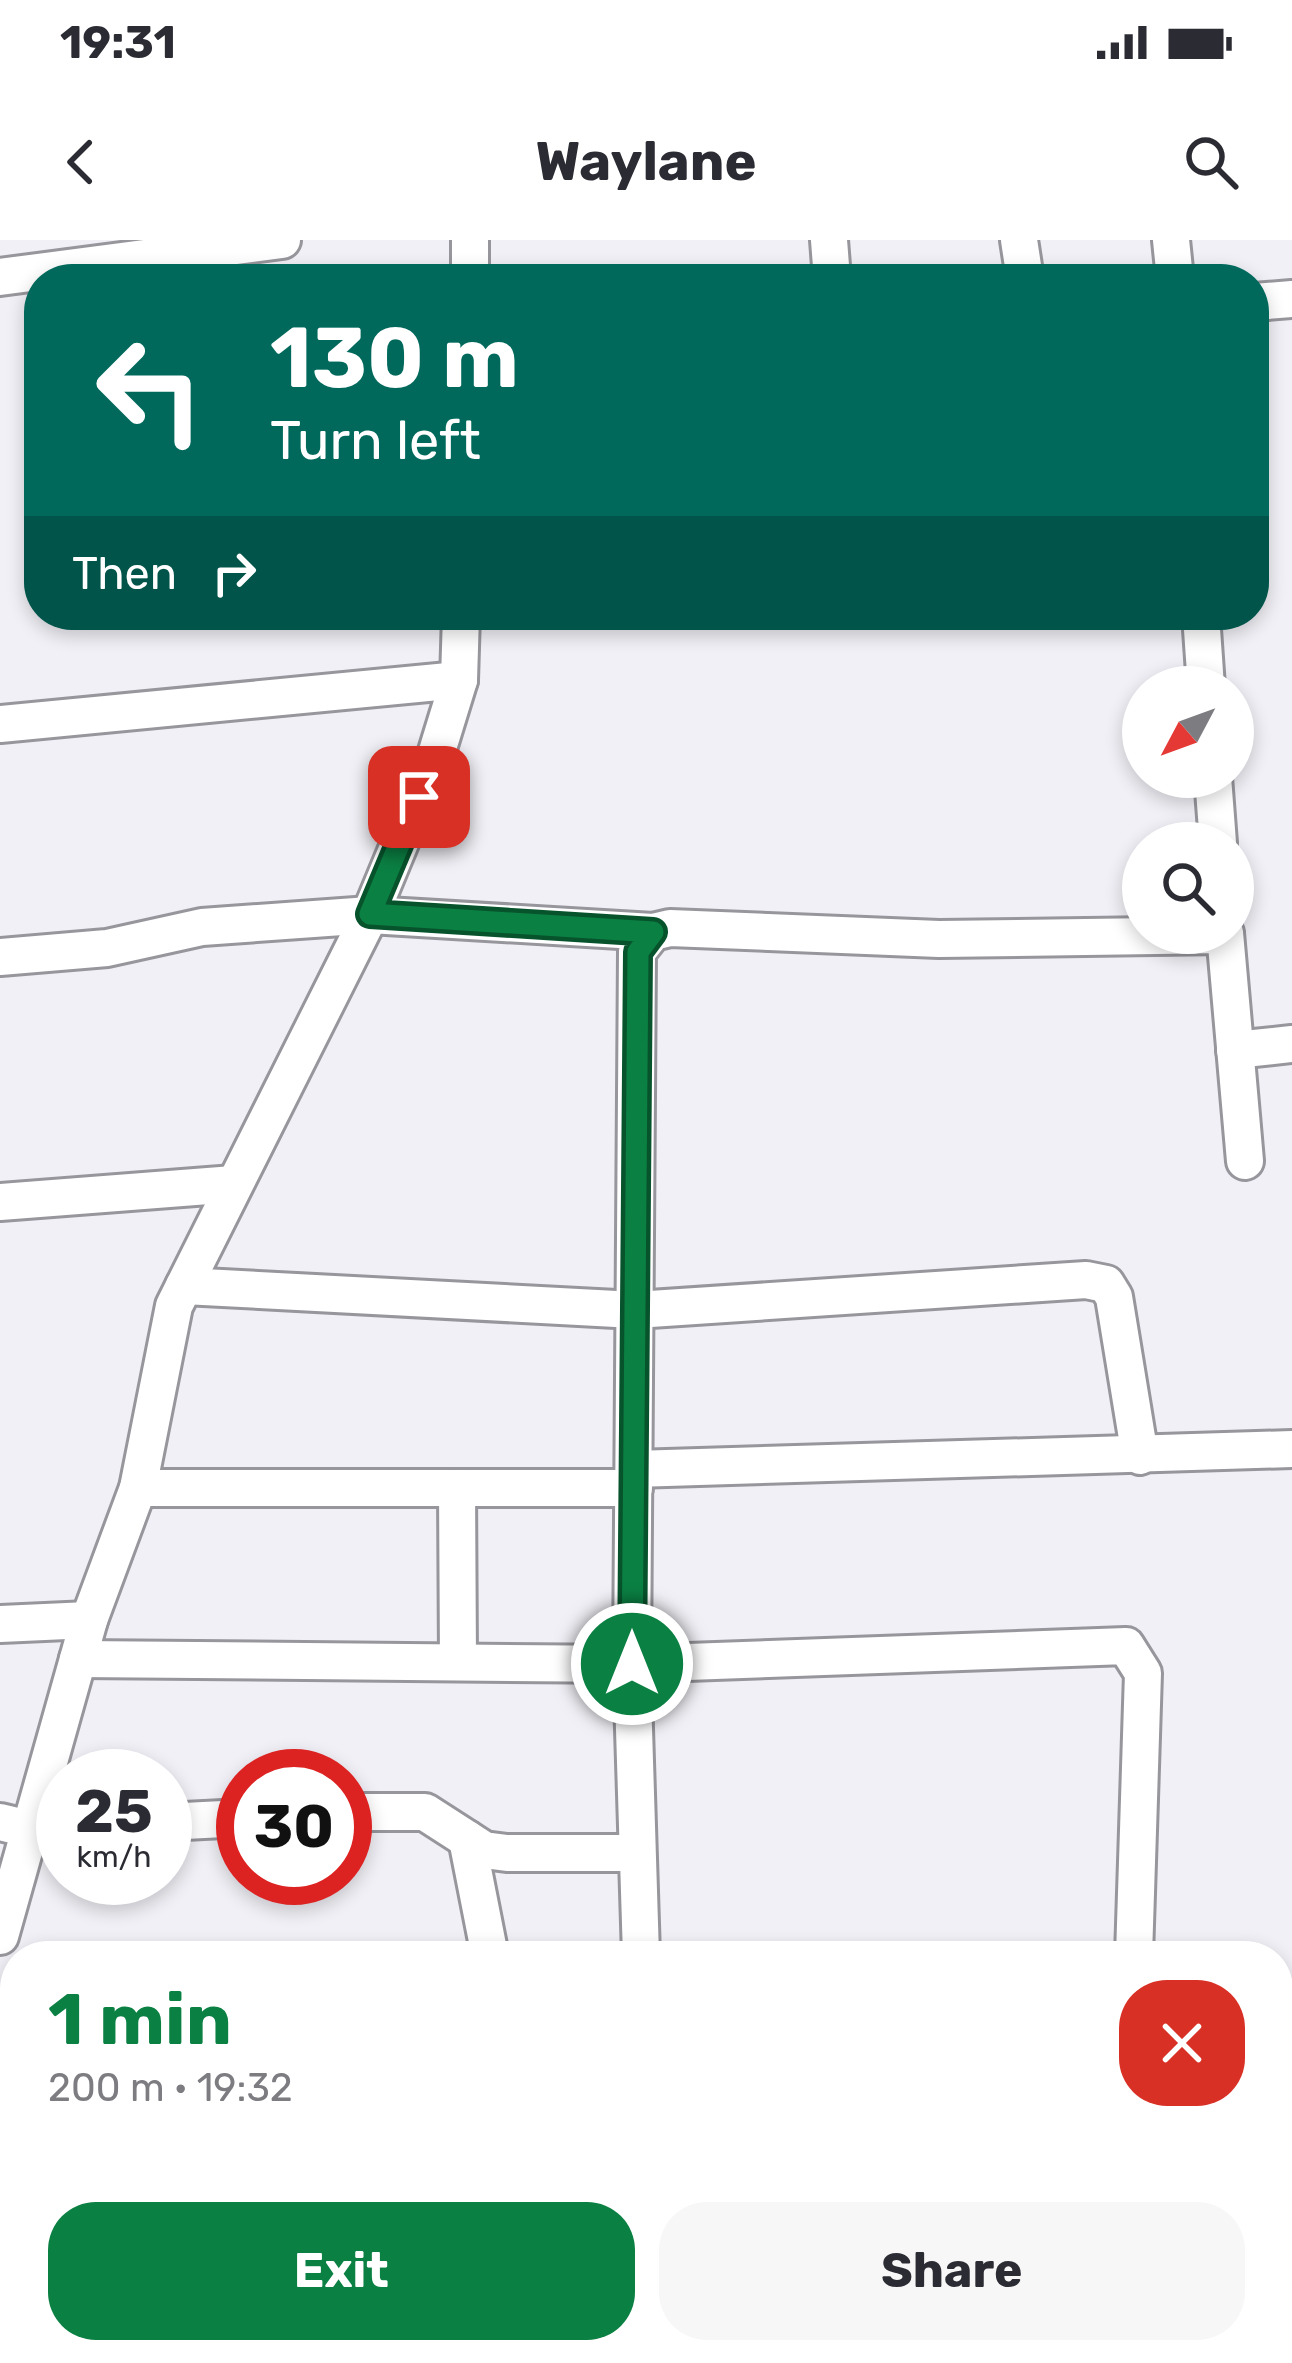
<!DOCTYPE html>
<html lang="en">
<head>
<meta charset="utf-8">
<style>
  body { margin:0; font-family:Rubik,sans-serif; background:#f7f7f7; color:#2b2b33; height:100vh; display:flex; flex-direction:column; font-size:45px; white-space:nowrap }
  * { box-sizing:border-box; margin:0 }
  p { font-size:39px; color:#7c7c81 }
  .icon { flex:none; width:66px; height:66px; fill:none; stroke:currentColor; stroke-width:2; stroke-linecap:round; stroke-linejoin:round }
  .map { position:relative; flex:1; overflow:hidden }
  .details { position:absolute; left:0px; top:1701px; width:1293px; height:423px; display:flex; flex-direction:column; background:#fff; border-radius:48px 48px 0 0; box-shadow:0 6px 18px #0003 }
  .details>* { flex:none }
  .top-card { position:absolute; left:24px; top:24px; width:1245px; height:366px; border-radius:48px; box-shadow:0 6px 18px #0003; background:#00695c; color:#fff; overflow:hidden }
  .needle { width:78px; rotate:229deg }
  .buttons { position:absolute; left:1122px; top:426px; display:grid; gap:24px }
  .buttons a { display:grid; place-items:center; width:132px; height:132px; border-radius:50%; background:#fff; box-shadow:0 6px 18px #0003; font-size:60px }
  .speed { position:absolute; left:36px; top:1509px; display:flex; gap:24px; font-size:60px; font-weight:700; text-align:center }
  .speed>* { display:grid; place-content:center; width:156px; height:156px; border-radius:50%; background:#fff; box-shadow:0 6px 18px #0003; line-height:1 }
  .speed small { font-size:30px; font-weight:400 }
  .speed .limit { border:18px solid #d22; background:#fff; color:#111 }
  .pin { position:absolute; display:grid; place-items:center; width:102px; height:102px; color:#fff; margin:-51px; border-radius:24px; box-shadow:0 6px 18px #0006 }
  .me { position:absolute; width:132px; margin:-66px; rotate:0deg; stroke-linejoin:round; filter:drop-shadow(0 0 9px #0008) }
  .turn { display:flex; align-items:center; gap:42px; height:252px; padding:0 48px; font-size:54px }
  .turn .icon { width:156px; height:156px; stroke-width:2.5 }
  .turn b { display:block; font-size:84px; line-height:102px }
  .then { display:flex; align-items:center; height:114px; padding:0 48px; background:#0003; gap:24px; font-size:45px }
  .round { display:grid; place-items:center; flex:none; width:126px; height:126px; border-radius:48px; background:#f7f7f7 }
  .overview { display:flex; align-items:center; justify-content:space-between; height:204px; padding:0 48px }
  h1 { font-size:72px; font-weight:700; line-height:90px; color:#0b8043 }
  .action { display:flex; gap:24px; margin-top:auto; padding:24px 48px }
  .action a { flex:1; height:138px; border-radius:48px; background:#0b8043; color:#fff; font-size:48px; font-weight:700; line-height:138px; text-align:center }
  .action a+a { background:#f7f7f7; color:#2b2b33 }
  .status { display:flex; justify-content:space-between; align-items:center; height:84px; padding:0 60px; background:#fff; direction:ltr }
  .status svg { height:33px; fill:currentColor }
  header { display:flex; justify-content:space-between; align-items:center; height:156px; padding:0 48px; background:#fff; font-size:54px; font-weight:700 }
  .map>svg:first-child { display:block }
  .lines { fill:none; stroke-linecap:round; stroke-linejoin:round }
  .street-casing { stroke:#97969c; stroke-width:42 }
  .street { stroke:#fff; stroke-width:36 }
  .route-casing { stroke:#07532c; stroke-width:30 }
  .route { stroke:#0b8043; stroke-width:21 }
</style>
</head>
<body>
<div class="status"><b>19:31</b><svg viewBox="0 0 49 12"><path d="M0 12V9h3v3zM5 12V6h3v6zM10 12V3h3v9zM15 12V0h3v12zM26 1h20v11H26zM47 4h2v5h-2z"/></svg></div>
<header><svg class="icon" aria-label="back" viewBox="0 0 24 24"><path d="M15 5l-7 7 7 7"/></svg>Waylane<svg class="icon" aria-label="search" viewBox="0 0 24 24"><circle cx="10" cy="10" r="6"/><path d="M15 15l6 6"/></svg></header>
<div class="map">
<svg width="1292" height="2123" viewBox="0 0 1292 2123">
  <rect width="100%" height="100%" fill="#f1f0f6"/>
  <g class="lines">
    <g class="street-casing">
      <g id="street">
        <path d="M829 0 832 39"/>
        <path d="M1019 0 1025 39"/>
        <path d="M1171 0 1175 39"/>
        <path d="M0 37 282 0"/>
        <path d="M470 39V0"/>
        <path d="M1254 62 1292 59"/>
        <path d="M1201 375 1206 447"/>
        <path d="M0 484 459 440"/>
        <path d="M1213 537 1218 603"/>
        <path d="M1225 693 1245 921"/>
        <path d="M0 717 107 708 202 687 370 675 653 692"/>
        <path d="M1235 810 1292 804"/>
        <path d="M0 962 234 944"/>
        <path d="M184 1046 635 1070 1086 1040 1106 1044 1114 1057 1140 1216"/>
        <path d="M634 1229 1292 1209"/>
        <path d="M138 1248H634"/>
        <path d="M457 1248 458 1422"/>
        <path d="M0 1384 89 1380"/>
        <path d="M78 1419 632 1424 1126 1406 1143 1433 1134 1716"/>
        <path d="M345 1572H425L484 1610 507 1613H637"/>
        <path d="M0 1582 29 1589 63 1588"/>
        <path d="M165 1582 243 1578"/>
        <path d="M467 1599 490 1716"/>
        <path d="M0 1696 89 1380 138 1248 174 1066 370 675 435 518 459 440 461 375"/>
        <path d="M641 1716 632 1424 637 712 653 692 670 688 939 699 1225 695"/>
        <path d="M0 1875 15 1873"/>
        <path d="M327 2123 376 2109"/>
        <path d="M1118 2123V2109"/>
      </g>
    </g>
    <use href="#street" class="street"/>
  </g>
  <g class="lines">
    <g class="route-casing">
      <path id="route" d="M419 557 370 674 653 692 638 712 632 1424"/>
    </g>
    <use href="#route" class="route"/>
  </g>
</svg>
<div class="buttons">
<a><svg class="needle" viewBox="-14 -14 28 28"><path d="M0-13l5 13h-10z" fill="#e53935"/><path d="M0 13l5-13h-10z" fill="#7c7c81"/></svg></a>
<a><svg class="icon" aria-label="search" viewBox="0 0 24 24"><circle cx="10" cy="10" r="6"/><path d="M15 15l6 6"/></svg></a>
</div>
<div class="speed"><div>25<small>km/h</small></div><div class="limit">30</div></div>
<div class="pin" style="left:419px;top:557px;background:#d93025"><svg class="icon" aria-label="arrive" viewBox="0 0 24 24"><path d="M6 21V4h12l-3 4 3 4H6"/></svg></div>
<svg class="me" style="left:632px;top:1424px" viewBox="-20 -20 40 40"><circle r="17" fill="#0b8043" stroke="#fff" stroke-width="3"/><path d="M0-11L8 9 0 5-8 9z" fill="#fff"/></svg>
<div class="top-card">
<div class="turn"><svg class="icon" aria-label="left" viewBox="0 0 24 24"><path d="M17 20v-9H6M10 6l-5 5 5 5"/></svg><div><b>130 m</b>Turn left</div></div>
<div class="then">Then<svg class="icon" aria-label="right" viewBox="0 0 24 24"><path d="M7 20v-9h11M14 6l5 5-5 5"/></svg></div>
</div>
<section class="details">
<div class="overview"><div><h1>1 min</h1><p>200 m · 19:32</p></div><a class="round" style="background:#d93025;color:#fff"><svg class="icon" aria-label="close" viewBox="0 0 24 24"><path d="M6 6l12 12M18 6L6 18"/></svg></a></div>
<div class="action"><a>Exit</a><a>Share</a></div>
</section>
</div>
</body>
</html>
